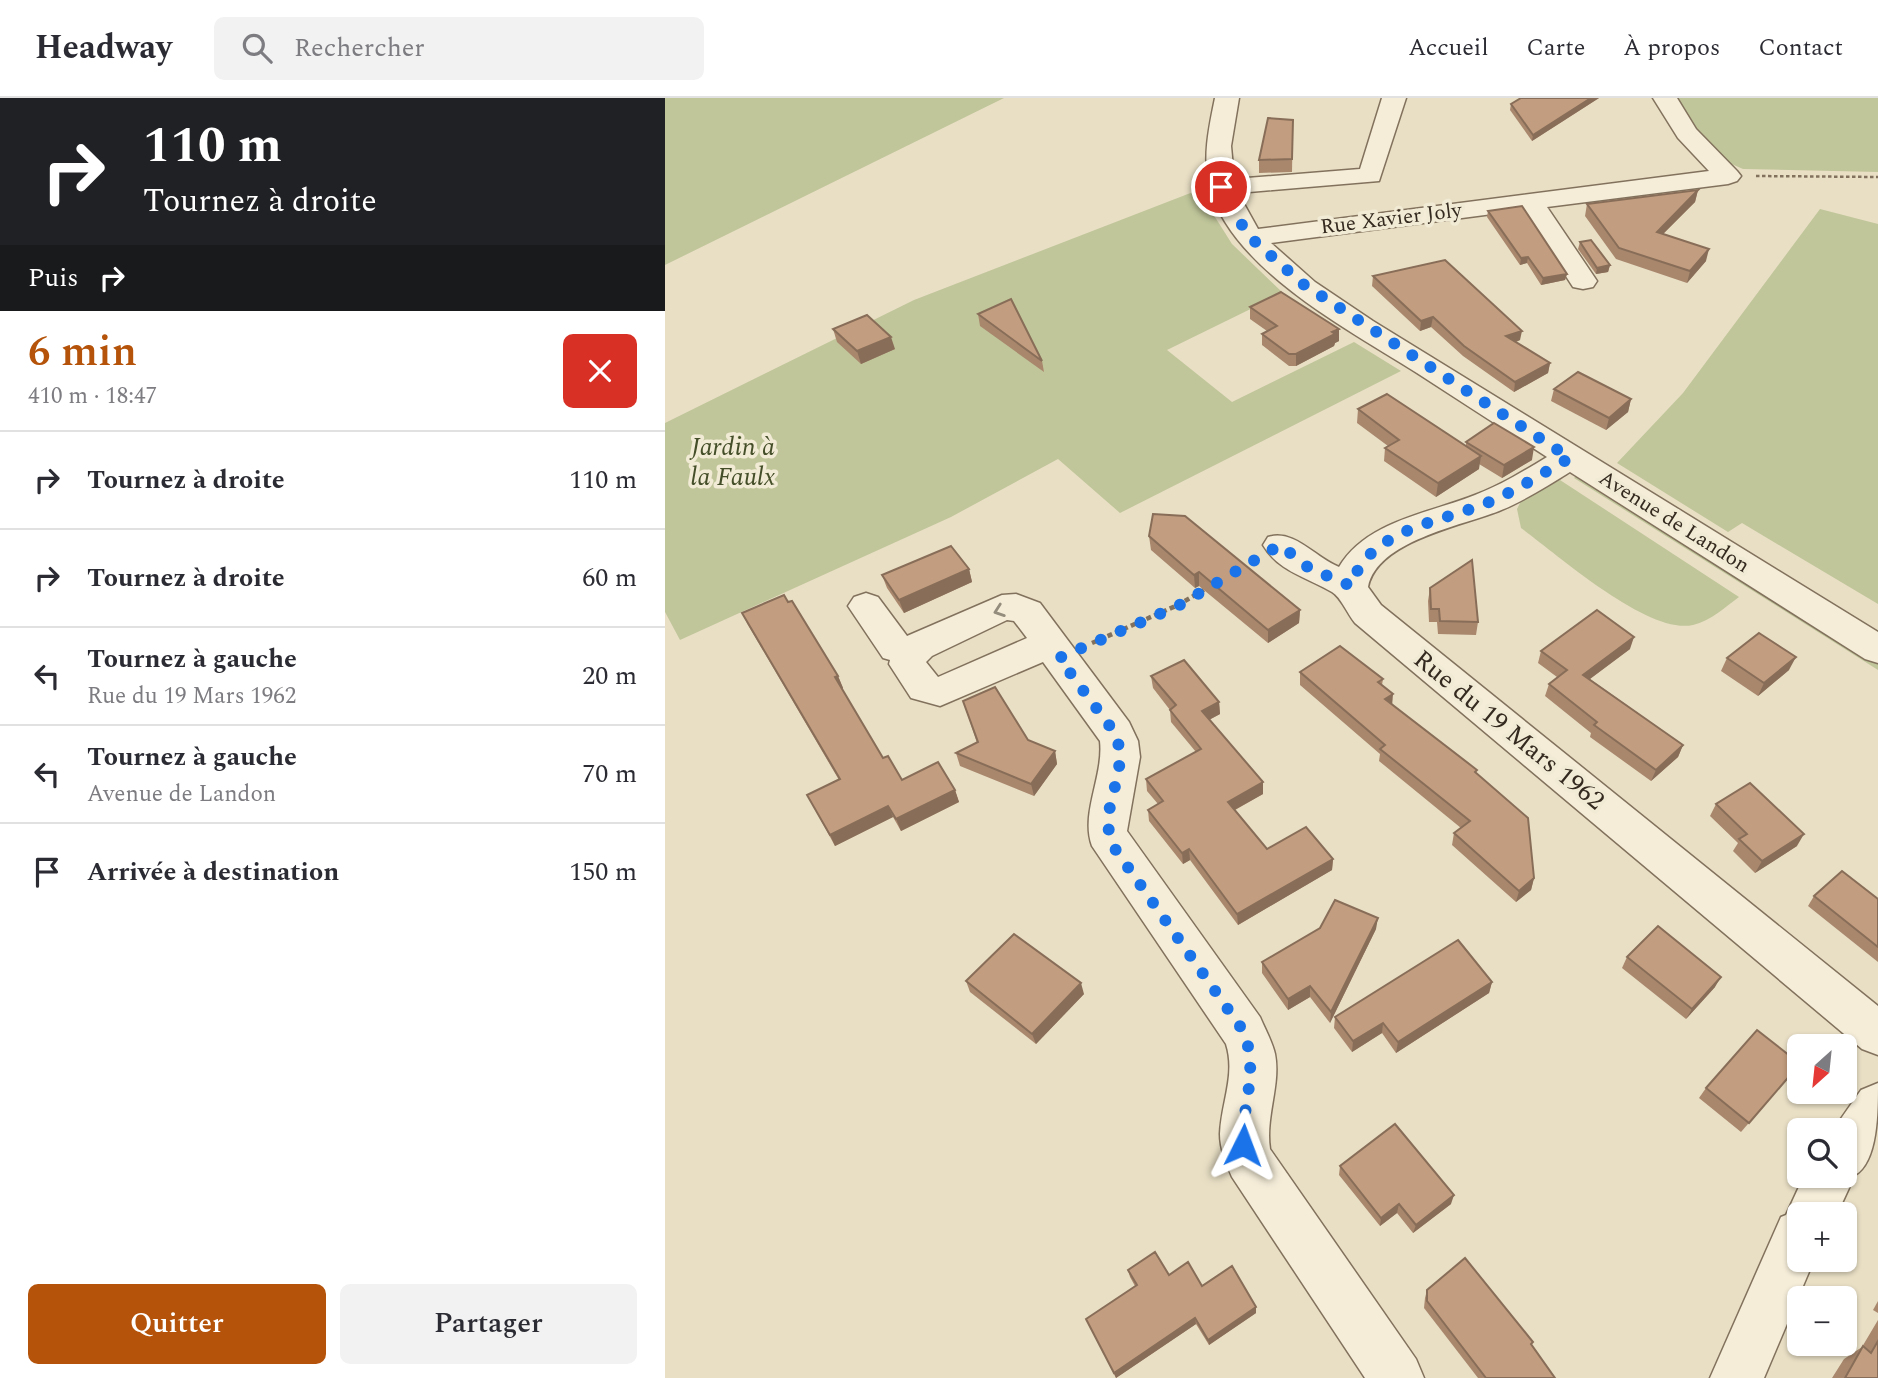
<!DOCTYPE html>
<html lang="fr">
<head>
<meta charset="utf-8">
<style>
  body { margin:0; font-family:Spectral,serif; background:#f2f2f3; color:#2b2b33; height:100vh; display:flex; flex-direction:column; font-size:26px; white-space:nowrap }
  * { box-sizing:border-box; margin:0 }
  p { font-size:23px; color:#7c7c81 }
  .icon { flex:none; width:38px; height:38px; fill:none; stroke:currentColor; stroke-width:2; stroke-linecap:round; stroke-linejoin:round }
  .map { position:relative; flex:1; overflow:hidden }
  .drawer { display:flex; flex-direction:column; background:#fff; width:665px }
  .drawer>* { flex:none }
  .banner { background:#202124; color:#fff; overflow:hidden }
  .needle { width:46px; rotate:207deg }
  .controls { position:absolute; left:1122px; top:936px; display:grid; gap:14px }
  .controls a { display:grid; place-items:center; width:70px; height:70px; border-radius:10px; background:#fff; box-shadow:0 2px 5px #0004; font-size:35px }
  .pin { position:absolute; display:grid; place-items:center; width:60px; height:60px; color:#fff; margin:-30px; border:4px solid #fff; border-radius:50%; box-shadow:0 2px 7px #0007 }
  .me { position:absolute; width:77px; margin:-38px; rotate:3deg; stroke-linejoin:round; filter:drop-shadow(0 0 5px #0008) }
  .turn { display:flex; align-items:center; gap:24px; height:147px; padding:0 28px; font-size:32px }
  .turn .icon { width:91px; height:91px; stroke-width:2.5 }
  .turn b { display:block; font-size:49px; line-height:60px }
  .then { display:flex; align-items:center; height:66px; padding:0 28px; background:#0003; gap:14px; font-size:26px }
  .round { display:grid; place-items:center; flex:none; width:74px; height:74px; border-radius:10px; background:#f2f2f3 }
  .head { display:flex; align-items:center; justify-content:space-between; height:119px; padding:0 28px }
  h1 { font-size:42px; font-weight:600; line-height:52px; color:#b45309 }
  .cta { display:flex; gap:14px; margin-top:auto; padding:14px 28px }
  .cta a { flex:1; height:80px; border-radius:10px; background:#b45309; color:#fff; font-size:28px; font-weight:600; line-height:80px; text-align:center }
  .cta a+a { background:#f2f2f3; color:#2b2b33 }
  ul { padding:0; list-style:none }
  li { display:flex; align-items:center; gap:21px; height:98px; padding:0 28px; border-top:2px solid #e1e1e2 }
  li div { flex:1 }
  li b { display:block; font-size:26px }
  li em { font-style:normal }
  header { display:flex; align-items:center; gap:42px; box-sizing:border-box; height:98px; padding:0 35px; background:#fff; border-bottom:2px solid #e1e1e2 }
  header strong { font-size:33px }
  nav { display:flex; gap:38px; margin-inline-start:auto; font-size:24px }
  .search { width:490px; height:63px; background:#f2f2f3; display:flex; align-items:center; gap:18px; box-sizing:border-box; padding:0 24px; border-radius:10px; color:#7c7c81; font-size:26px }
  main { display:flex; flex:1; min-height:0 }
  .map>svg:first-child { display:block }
  .green { fill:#c0c69a }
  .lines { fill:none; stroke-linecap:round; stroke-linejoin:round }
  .minor-casing { stroke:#82725d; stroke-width:3 }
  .path-far1 { stroke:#82725d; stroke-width:2.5; stroke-dasharray:3.5 2.5; stroke-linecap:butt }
  .path { stroke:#82725d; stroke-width:4.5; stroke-dasharray:5 3.5; stroke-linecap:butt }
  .minor { fill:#f5edd8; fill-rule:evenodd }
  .wall { fill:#a8876d }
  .shaded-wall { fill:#886e59 }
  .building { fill:#c39d7f; stroke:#886e59; stroke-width:2 }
  .oneway { stroke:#948c7c }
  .route { stroke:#1a73e8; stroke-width:12; stroke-dasharray:0 21.6 }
  .labels { text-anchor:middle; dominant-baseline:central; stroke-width:7; stroke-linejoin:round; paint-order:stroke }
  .far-street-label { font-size:21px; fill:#342a1f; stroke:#f1ead4 }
  .park-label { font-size:26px; font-style:italic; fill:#444e28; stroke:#f1ead4 }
  .street-label { font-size:26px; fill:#342a1f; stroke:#f1ead4 }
</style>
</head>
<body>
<header>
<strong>Headway</strong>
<div class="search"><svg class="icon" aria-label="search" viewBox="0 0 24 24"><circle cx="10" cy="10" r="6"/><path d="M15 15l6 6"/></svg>Rechercher</div>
<nav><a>Accueil</a><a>Carte</a><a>À propos</a><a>Contact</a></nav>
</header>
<main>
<section class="drawer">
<div class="banner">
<div class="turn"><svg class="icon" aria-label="right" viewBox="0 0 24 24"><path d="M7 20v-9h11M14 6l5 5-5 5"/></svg><div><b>110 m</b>Tournez à droite</div></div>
<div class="then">Puis<svg class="icon" aria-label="right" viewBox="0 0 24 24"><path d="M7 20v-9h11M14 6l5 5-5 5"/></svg></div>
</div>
<div class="head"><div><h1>6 min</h1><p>410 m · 18:47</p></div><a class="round" style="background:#d93025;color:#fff"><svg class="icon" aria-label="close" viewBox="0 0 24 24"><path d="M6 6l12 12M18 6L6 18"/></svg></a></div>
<ul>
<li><svg class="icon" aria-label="right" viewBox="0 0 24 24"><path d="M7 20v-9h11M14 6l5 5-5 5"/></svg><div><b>Tournez à droite</b></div><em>110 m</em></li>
<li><svg class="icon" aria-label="right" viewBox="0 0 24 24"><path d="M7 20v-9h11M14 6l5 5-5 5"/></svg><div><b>Tournez à droite</b></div><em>60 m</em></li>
<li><svg class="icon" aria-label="left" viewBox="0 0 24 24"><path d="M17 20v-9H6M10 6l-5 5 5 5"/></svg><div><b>Tournez à gauche</b><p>Rue du 19 Mars 1962</p></div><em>20 m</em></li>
<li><svg class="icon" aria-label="left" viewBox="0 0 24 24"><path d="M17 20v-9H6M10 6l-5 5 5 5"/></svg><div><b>Tournez à gauche</b><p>Avenue de Landon</p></div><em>70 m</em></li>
<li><svg class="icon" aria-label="arrive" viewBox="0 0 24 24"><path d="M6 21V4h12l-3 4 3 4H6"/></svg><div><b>Arrivée à destination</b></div><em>150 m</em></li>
</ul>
<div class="cta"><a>Quitter</a><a>Partager</a></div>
</section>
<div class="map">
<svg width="1213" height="1280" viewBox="0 0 1213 1280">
  <rect width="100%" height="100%" fill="#e9dfc5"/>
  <g class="green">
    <path d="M0 0H339L0 167Z"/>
    <path d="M1008 0H1213V74L1078 71 1055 61Z"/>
    <path d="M541 89 538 100 567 146 618 195 502 252 567 304 689 244 736 273 455 415 393 361 286 419 15 542 0 514V325L249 202Z"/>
    <path d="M1155 111 1213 126V506L1077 425 1063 434 952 365 1018 295Z"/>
    <path d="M912 377 1213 564V572L909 380Z"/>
    <path d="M895 382 1074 499C1060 509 1046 523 1028 527 983 537 893 457 856 430L852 411 857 401Z"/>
  </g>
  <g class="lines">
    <g class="minor-casing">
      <g id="minor">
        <path d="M550 0H574L566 48 569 81 695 71 717 0H741L714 83 573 95 593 131 1044 73 1013 40 988 0H1012L1031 31 1072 73 1076 78 1072 83 1063 86 882 109 932 183 928 189 918 191 908 189 858 112 606 145 650 184 708 223 1213 534V565L1200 561 905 374C882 388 859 403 834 413 796 428 712 443 703 489L716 507 1213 908V957L1197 951 690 525C683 517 676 499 667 494 642 479 614 474 598 447L603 439C630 431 649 459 674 469 701 423 765 415 810 397 836 387 859 373 882 359 838 331 795 303 752 275 684 232 567 171 545 90 537 61 544 29 550 0Z"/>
        <path d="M201 495 213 499 242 538 337 497 351 496 375 505 464 624 473 643 475 659 462 733 595 919C600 931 607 943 610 956 616 987 600 1019 605 1051L751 1261 759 1280H700L567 1079C561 1065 555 1051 555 1036 556 1005 571 977 561 946L427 748C415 715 439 678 435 643L378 564 275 608 246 600 224 566 225 562 218 560 183 508 189 499ZM342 522 349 523 362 540 273 579 261 564 267 558Z"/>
        <path d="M1213 985C1213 1013 1213 1064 1190 1077L1172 1116H1134V1162H1149L1099 1280H1045L1116 1119 1121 1117 1139 1078H1180V1032H1168L1196 992Z"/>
      </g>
    </g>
    <path class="path-far1" d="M1091 78 1213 79"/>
    <path class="path" d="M427 545 513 507 542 490"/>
    <use href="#minor" class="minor"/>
  </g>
  <g class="wall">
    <path d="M856 0H934L867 43 845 12 846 6Z"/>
    <path d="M628 22 627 74 594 75V62Z"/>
    <path d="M1033 92 1030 104 998 136 1041 163 1022 185 951 161 920 118 922 106Z"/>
    <path d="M823 113 902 176 900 182 876 187 862 165 855 167 822 119Z"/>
    <path d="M915 144 945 167 943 174 931 176 913 151Z"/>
    <path d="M708 178 855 242 851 244 885 265 883 275 849 294 798 258 766 229 755 233 707 188Z"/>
    <path d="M585 209 674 231V243L670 245 669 248 631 268H624L597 247V236L602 233 585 221Z"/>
    <path d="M313 216 377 263 379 274 315 228Z"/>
    <path d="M168 231 230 251 196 266 172 244Z"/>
    <path d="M889 291 966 301 963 314 941 332 886 303Z"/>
    <path d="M693 311 801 348V344L867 362 837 380 814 366V371L771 399 719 363 720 350 723 348 692 325Z"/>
    <path d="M484 438 635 512 634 525 603 545 534 488 530 490 486 452Z"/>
    <path d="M304 471 307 484 239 515 222 490 217 477Z"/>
    <path d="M765 490 813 524 811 537 773 536 772 524H764L763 503Z"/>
    <path d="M77 515 173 578 178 590 177 591 218 660 237 682 290 692 294 704 236 733 228 719 170 748 142 697 174 682 83 527Z"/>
    <path d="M965 551 925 581 1018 647 1013 659 986 683 925 639 926 635 880 598 884 586 892 579 873 565 876 553Z"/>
    <path d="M1062 560 1124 572 1093 598 1056 573Z"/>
    <path d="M635 574 718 581 717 587 727 607 811 675 869 780 866 792 851 804 787 747 789 735 796 730 714 663 715 656 635 587Z"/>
    <path d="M486 578 554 604 555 616 544 622 598 684V696L570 712 602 751 668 761 667 772 573 827 525 762 518 766 484 723 483 712 493 706 482 693 481 681 531 654 506 624 505 612 488 590Z"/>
    <path d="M298 603 363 642 390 653 392 666 369 698 295 668 291 655 312 645Z"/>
    <path d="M1051 706 1132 748 1090 775 1068 753 1073 745 1045 718Z"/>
    <path d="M1149 798 1213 801V864L1143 808Z"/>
    <path d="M711 831 665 925 645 899 623 912 597 875V864Z"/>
    <path d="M962 859 1050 889 1021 921 957 870Z"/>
    <path d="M301 883 419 896 371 946 305 894Z"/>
    <path d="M827 884 824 895 731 955 717 935 687 954 669 930 670 919Z"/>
    <path d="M1134 967 1076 1034 1034 1000 1041 990Z"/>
    <path d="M675 1068 786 1106 748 1135 732 1115 715 1128 674 1077Z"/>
    <path d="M463 1172 504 1177 537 1188 591 1215 544 1247 531 1226 451 1280 421 1221 470 1188 465 1179Z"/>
    <path d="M762 1192 866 1247 890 1280H813L759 1210 760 1200Z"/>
    <path d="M1213 1203V1215L1208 1212Z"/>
    <path d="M1213 1222V1280H1167L1179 1261 1197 1249Z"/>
  </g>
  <g class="shaded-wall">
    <path d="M926 0H934L867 43 868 37Z"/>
    <path d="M1033 92 1030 104 989 145 992 134Z"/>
    <path d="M1044 151 1041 163 1022 185 1025 173Z"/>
    <path d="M863 159 862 165 855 167 856 160Z"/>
    <path d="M945 167 943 174 931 176 932 170Z"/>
    <path d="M902 176 900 182 876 187 878 180Z"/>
    <path d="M768 219 766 229 755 233 756 223Z"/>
    <path d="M674 231V243L670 245 669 248 631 268V256Z"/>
    <path d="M857 233 855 242 840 248 841 238Z"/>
    <path d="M226 239 230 251 196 266 192 253Z"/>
    <path d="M885 265 883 275 849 294 850 284Z"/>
    <path d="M966 301 963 314 941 332 944 320Z"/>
    <path d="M869 349 867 362 837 380 839 367Z"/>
    <path d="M816 358 814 371 771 399 773 385Z"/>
    <path d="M304 471 307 484 239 515 234 502Z"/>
    <path d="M534 474V488L530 490 529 477Z"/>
    <path d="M635 512 634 525 603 545V532Z"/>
    <path d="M969 539 965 551 914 589 918 577Z"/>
    <path d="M1131 559 1124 572 1093 598 1099 585Z"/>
    <path d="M173 578 178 590 175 592 170 579Z"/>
    <path d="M728 596 727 609 720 601Z"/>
    <path d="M554 604 555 616 538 625 537 613Z"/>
    <path d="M1018 647 1013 659 986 683 991 672Z"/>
    <path d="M390 653 392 666 369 698 366 686Z"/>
    <path d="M598 684V696L564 715 563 704Z"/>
    <path d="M290 692 294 704 236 733 231 721Z"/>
    <path d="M223 708 228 719 170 748 165 737Z"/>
    <path d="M1139 736 1132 748 1090 775 1097 763Z"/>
    <path d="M524 751 525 762 518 766 517 755Z"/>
    <path d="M668 761 667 772 573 827 572 816Z"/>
    <path d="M869 780 866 792 851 804 854 793Z"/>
    <path d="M713 820 711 831 665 925 666 914Z"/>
    <path d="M1056 879 1050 889 1021 921 1027 911Z"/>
    <path d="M827 884 824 895 731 955 733 944Z"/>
    <path d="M416 885 419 896 371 946 367 936Z"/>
    <path d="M645 888V899L623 912V901Z"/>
    <path d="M718 925 717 935 687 954 688 943Z"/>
    <path d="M789 1097 786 1106 748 1135 751 1127Z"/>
    <path d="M734 1106 732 1115 715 1128 716 1120Z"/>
    <path d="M591 1209V1215L544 1247 543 1242Z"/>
    <path d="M530 1220 531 1226 451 1280 449 1275Z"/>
  </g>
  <g class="building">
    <path d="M856 0H926L868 37 846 6Z"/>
    <path d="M603 20 628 22 627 61 594 62Z"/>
    <path d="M1033 92 992 134 1044 151 1025 173 954 150 922 106Z"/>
    <path d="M857 108 902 176 878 180 863 159 856 160 823 113Z"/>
    <path d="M926 142 945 167 932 170 915 144Z"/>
    <path d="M780 162 857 233 841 238 885 265 850 284 799 248 768 219 756 223 708 178Z"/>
    <path d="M616 194 674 231 667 234 670 236 631 256H624L597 236 612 228 585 209Z"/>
    <path d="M346 201 377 263 313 216Z"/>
    <path d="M202 217 226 239 192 253 168 231Z"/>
    <path d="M913 274 966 301 944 320 889 291Z"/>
    <path d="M722 296 816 358 773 385 720 350 734 342 693 311Z"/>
    <path d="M829 325 869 349 839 367 801 344Z"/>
    <path d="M488 416 520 418 635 512 603 532 534 474 529 477 484 438Z"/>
    <path d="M286 448 304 471 234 502 217 477Z"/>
    <path d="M807 462 813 524 775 523 774 511H766L765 490Z"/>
    <path d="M119 497 123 504 127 503 173 578 170 579 218 660 223 658 237 682 273 664 290 692 231 721 223 708 165 737 142 697 175 681 77 515Z"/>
    <path d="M932 512 969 539 918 577 1018 647 991 672 929 627 932 624 884 586 902 572 876 553Z"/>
    <path d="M1094 535 1131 559 1099 585 1062 560Z"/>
    <path d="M675 548 718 581 713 584 728 596 720 601 812 672 810 674 863 720 869 780 854 793 789 735 805 723 715 651 720 647 635 574Z"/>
    <path d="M519 562 554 604 537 613 598 684 563 704 602 751 641 729 668 761 572 816 524 751 517 755 483 712 498 703 481 681 536 651 505 612 511 607 486 578Z"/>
    <path d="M330 589 363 642 390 653 366 686 291 655 313 644 298 603Z"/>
    <path d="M1085 685 1139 736 1097 763 1074 741 1082 736 1051 706Z"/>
    <path d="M1177 773 1213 801V849L1149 798Z"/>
    <path d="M670 802 713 820 666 914 645 888 623 901 597 864 655 830Z"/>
    <path d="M993 828 1056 879 1027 911 962 859Z"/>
    <path d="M349 836 416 885 367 936 301 883Z"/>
    <path d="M793 842 827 884 733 944 718 925 688 943 670 919Z"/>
    <path d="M1092 932 1134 965V967L1084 1025 1041 990Z"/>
    <path d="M730 1026 789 1097 751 1127 734 1106 716 1120 675 1068Z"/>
    <path d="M490 1154 504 1177 523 1164 537 1188 567 1168 591 1209 543 1242 530 1220 449 1275 421 1221 472 1187 463 1172Z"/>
    <path d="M800 1160 868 1244 866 1246 890 1280H821L762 1203V1192Z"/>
    <path d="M1213 1243V1280H1180L1198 1248 1206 1255Z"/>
  </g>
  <defs><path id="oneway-chevron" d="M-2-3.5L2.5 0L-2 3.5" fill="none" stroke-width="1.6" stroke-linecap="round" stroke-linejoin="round" transform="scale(1.75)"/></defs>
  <use class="oneway" href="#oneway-chevron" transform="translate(334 513) rotate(161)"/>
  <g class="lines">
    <path class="route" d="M556 89 573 121 586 140 638 186 905 360C878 375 852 392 824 404 775 425 703 431 686 488L644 470 615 447 513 508 394 560 450 635C467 678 431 707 448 748L579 934C594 977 577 1004 578 1047"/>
  </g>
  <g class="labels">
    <g class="far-street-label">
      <text transform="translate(726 121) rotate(-7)">Rue Xavier Joly</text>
      <text transform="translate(1009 424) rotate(32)">Avenue de Landon</text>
    </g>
    <g class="park-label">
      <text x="68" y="349">Jardin à<tspan x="68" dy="30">la Faulx</tspan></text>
    </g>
    <g class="street-label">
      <text transform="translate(844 632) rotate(39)">Rue du 19 Mars 1962</text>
    </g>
  </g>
</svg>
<div class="controls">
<a><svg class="needle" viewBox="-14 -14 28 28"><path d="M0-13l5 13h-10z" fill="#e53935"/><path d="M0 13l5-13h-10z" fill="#7c7c81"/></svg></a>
<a><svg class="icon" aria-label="search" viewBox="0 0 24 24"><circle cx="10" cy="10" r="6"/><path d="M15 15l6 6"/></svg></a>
<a>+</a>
<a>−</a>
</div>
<div class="pin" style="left:556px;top:89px;background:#d93025"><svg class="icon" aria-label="arrive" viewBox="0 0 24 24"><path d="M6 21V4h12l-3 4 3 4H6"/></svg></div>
<svg class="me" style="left:578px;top:1047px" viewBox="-20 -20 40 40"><path d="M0-17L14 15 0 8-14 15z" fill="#1a73e8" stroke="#fff" stroke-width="4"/></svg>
</div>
</main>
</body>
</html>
